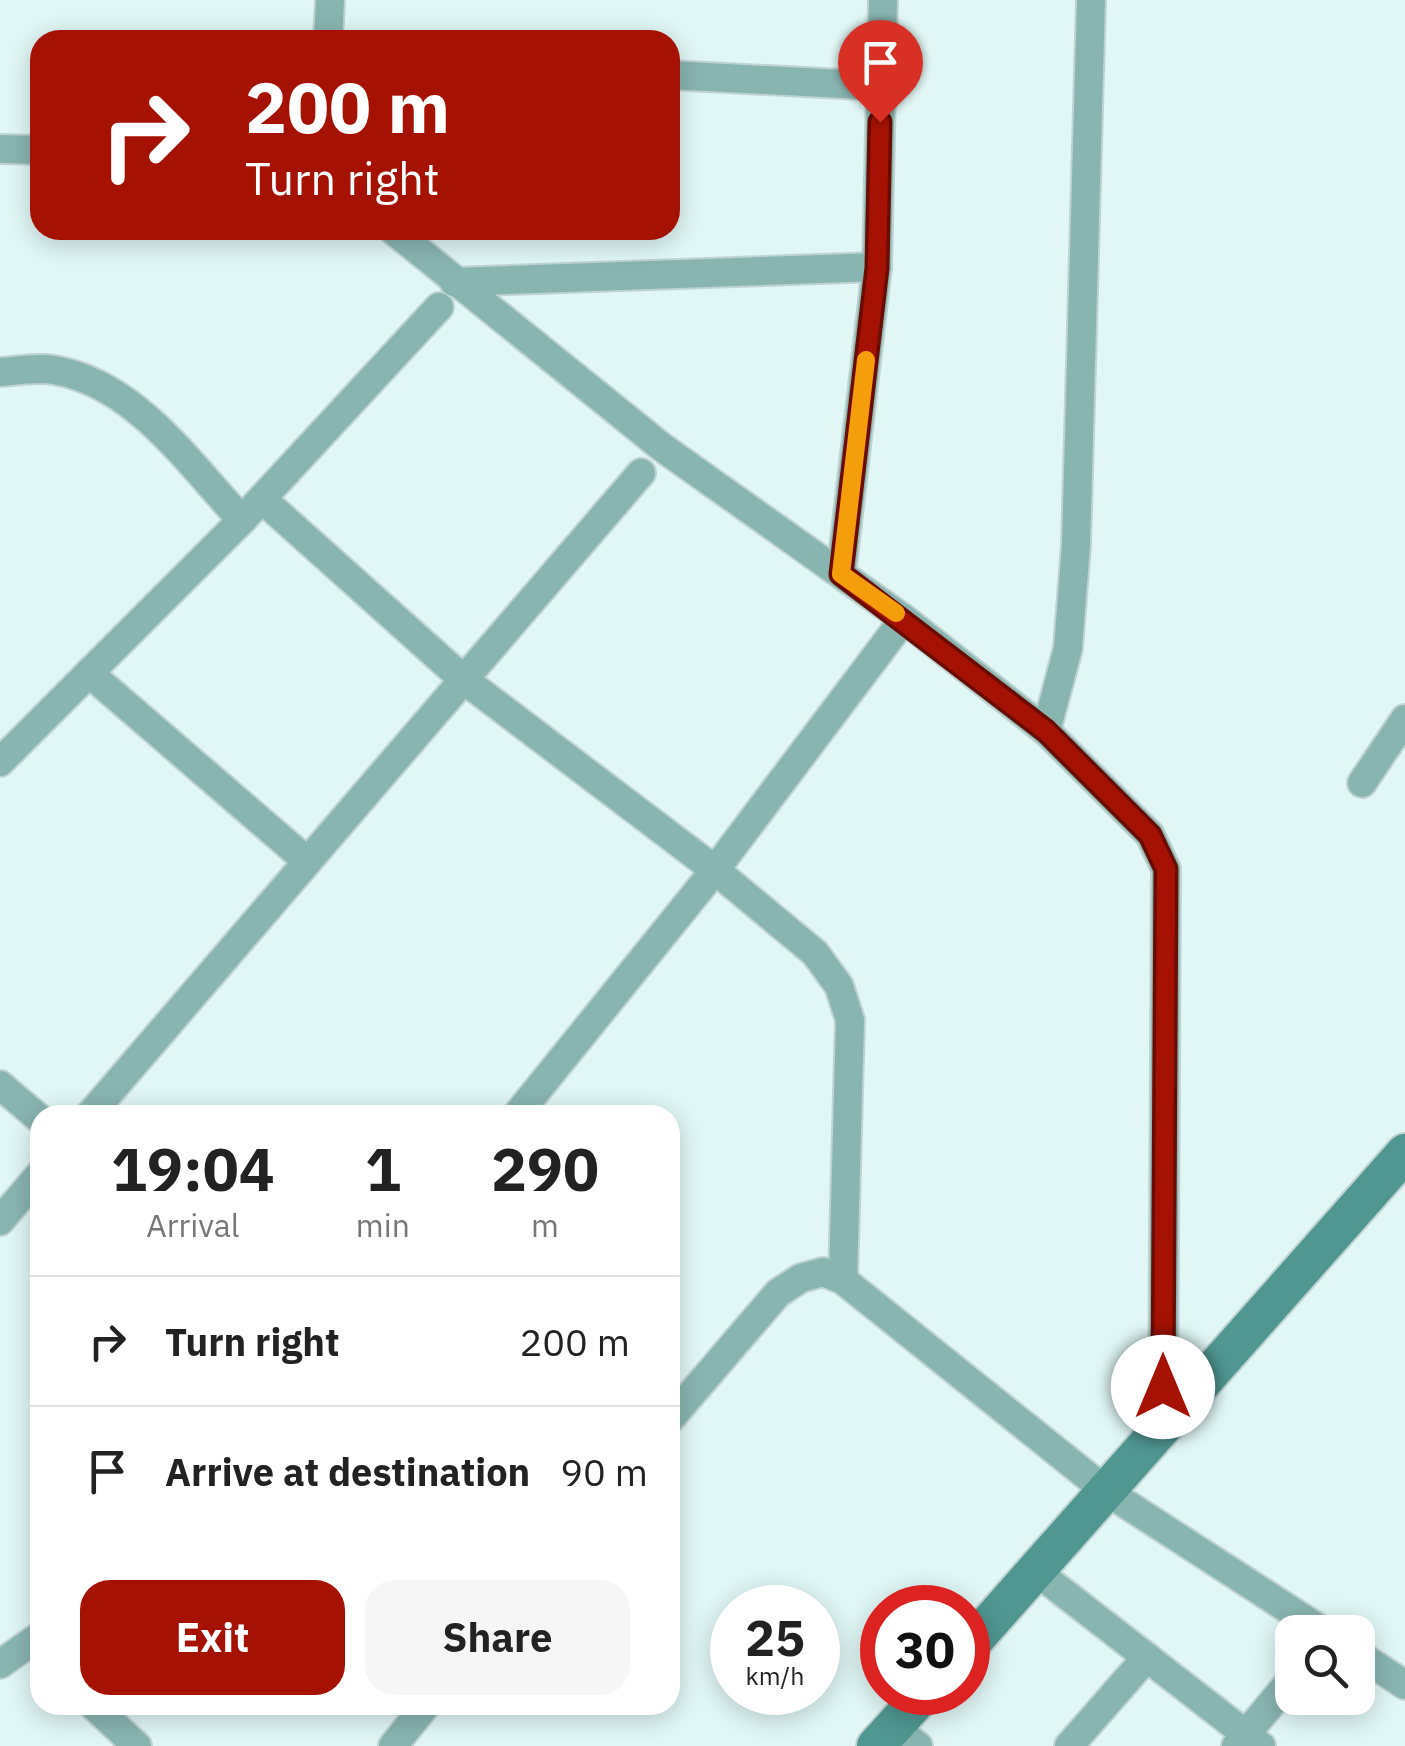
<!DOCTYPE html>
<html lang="en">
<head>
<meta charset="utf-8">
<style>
  body { margin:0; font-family:"IBM Plex Sans",sans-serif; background:#f6f6f6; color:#222; height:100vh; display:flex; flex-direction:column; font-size:38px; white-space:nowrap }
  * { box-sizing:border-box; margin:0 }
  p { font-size:32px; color:#767676 }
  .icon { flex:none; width:55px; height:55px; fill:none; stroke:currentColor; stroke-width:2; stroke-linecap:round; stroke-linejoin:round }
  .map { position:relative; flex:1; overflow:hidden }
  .sheet { position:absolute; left:30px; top:1105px; width:650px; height:610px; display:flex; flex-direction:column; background:#fff; border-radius:30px; box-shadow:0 5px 25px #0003 }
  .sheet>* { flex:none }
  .hud { position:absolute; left:30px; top:30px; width:650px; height:210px; border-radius:30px; box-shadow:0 5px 25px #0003; background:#a51203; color:#fff; overflow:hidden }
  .fabs { position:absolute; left:1275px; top:1615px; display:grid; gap:20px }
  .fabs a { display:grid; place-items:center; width:100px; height:100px; border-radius:20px; background:#fff; box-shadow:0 5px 25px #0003; font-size:50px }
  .speed { position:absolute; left:710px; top:1585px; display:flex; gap:20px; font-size:50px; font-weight:700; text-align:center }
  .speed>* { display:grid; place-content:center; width:130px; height:130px; border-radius:50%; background:#fff; box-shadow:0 5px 25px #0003; line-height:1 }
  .speed small { font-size:25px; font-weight:400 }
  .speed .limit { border:15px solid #d22; background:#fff; color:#111 }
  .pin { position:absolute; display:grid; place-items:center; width:85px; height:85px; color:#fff; margin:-102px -42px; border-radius:50% 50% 50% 0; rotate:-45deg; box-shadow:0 0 10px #0007 }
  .pin .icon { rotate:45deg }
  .me { position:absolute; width:110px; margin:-55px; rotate:0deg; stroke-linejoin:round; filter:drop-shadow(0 0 8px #0008) }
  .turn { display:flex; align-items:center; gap:35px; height:210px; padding:0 50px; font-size:45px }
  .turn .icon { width:130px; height:130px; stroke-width:2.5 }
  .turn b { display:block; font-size:70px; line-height:85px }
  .eta { display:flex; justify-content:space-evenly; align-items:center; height:170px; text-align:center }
  .eta b { font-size:60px; font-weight:700; line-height:70px }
  .primary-button { display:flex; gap:20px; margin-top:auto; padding:20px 50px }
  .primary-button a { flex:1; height:115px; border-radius:30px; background:#a51203; color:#fff; font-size:40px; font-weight:700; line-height:115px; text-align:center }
  .primary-button a+a { background:#f6f6f6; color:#222 }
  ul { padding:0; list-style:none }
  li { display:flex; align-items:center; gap:30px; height:130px; padding:0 50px; border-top:2px solid #e0e0e0 }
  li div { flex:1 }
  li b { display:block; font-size:38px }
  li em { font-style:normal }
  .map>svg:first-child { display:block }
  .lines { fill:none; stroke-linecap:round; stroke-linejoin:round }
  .street-casing { stroke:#bfd4d2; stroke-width:32 }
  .secondary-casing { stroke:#bfd4d2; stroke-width:42 }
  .street { stroke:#89b5b1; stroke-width:28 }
  .secondary { stroke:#509691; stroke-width:38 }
  .route-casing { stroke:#6b0c02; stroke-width:25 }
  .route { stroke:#a51203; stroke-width:18 }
  .slow { stroke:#f59e0b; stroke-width:18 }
</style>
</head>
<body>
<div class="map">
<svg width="1405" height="1746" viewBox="0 0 1405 1746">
  <rect width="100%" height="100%" fill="#e0f7f5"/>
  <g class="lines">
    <g class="street-casing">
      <g id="street">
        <path d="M328 40 330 0"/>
        <path d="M670 75 880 86"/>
        <path d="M0 149 40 150"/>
        <path d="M393 230 663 448 904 619 1046 731 1150 835 1166 869 1163 1427"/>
        <path d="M454 282 877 267"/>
        <path d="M0 372C17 371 37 367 54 370 136 384 188 463 242 520"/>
        <path d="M262 499 463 679 715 870 815 953 839 986 850 1020 843 1280"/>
        <path d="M841 574 877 267 883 0"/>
        <path d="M89 673 307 861"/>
        <path d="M1046 731 1068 648 1076 545 1091 0"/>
        <path d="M0 762 242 520 439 307"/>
        <path d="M1362 783 1405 719"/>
        <path d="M0 1085 40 1119"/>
        <path d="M90 1115 641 473"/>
        <path d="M517 1115 715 870 904 619"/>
        <path d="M0 1221 40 1174"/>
        <path d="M670 1419 778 1293 801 1278 823 1272 843 1280 1106 1491 1324 1632"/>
        <path d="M1037 1572 1261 1746"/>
        <path d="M1358 1654 1405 1685"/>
        <path d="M0 1664 40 1636"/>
        <path d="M93 1705 137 1746"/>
        <path d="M893 1727 918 1746"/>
        <path d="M393 1746 426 1705"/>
        <path d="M1069 1746 1147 1657"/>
        <path d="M1236 1746 1292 1679"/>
      </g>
    </g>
    <g class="secondary-casing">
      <g id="secondary">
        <path d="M968 1647 1405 1153"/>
        <path d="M876 1746 925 1692"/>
      </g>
    </g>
    <use href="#street" class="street"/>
    <use href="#secondary" class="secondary"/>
  </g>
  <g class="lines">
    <g class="route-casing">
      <path id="route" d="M880 122 877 268 841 574 1046 731 1150 835 1166 869 1163 1387"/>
    </g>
    <use href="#route" class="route"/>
    <path class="slow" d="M866 360 841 574 896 613"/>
  </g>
</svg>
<div class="fabs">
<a><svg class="icon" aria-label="search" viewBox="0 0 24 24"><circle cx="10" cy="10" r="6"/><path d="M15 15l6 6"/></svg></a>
</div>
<div class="speed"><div>25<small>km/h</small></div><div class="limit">30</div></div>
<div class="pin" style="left:880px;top:122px;background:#d93025"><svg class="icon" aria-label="arrive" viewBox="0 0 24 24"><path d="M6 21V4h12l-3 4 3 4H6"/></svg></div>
<svg class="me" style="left:1163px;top:1387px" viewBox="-20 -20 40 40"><circle r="19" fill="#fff"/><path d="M0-13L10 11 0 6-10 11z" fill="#a51203"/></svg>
<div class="hud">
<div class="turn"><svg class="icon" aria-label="right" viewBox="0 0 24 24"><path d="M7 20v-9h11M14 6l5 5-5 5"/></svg><div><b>200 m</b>Turn right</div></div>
</div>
<section class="sheet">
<div class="eta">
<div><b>19:04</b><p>Arrival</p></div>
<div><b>1</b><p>min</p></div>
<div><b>290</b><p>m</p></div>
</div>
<ul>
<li><svg class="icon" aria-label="right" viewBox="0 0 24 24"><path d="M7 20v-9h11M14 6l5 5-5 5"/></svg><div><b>Turn right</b></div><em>200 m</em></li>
<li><svg class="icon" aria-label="arrive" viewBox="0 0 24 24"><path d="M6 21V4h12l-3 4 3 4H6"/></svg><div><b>Arrive at destination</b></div><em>90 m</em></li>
</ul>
<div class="primary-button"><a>Exit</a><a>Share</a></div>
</section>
</div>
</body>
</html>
